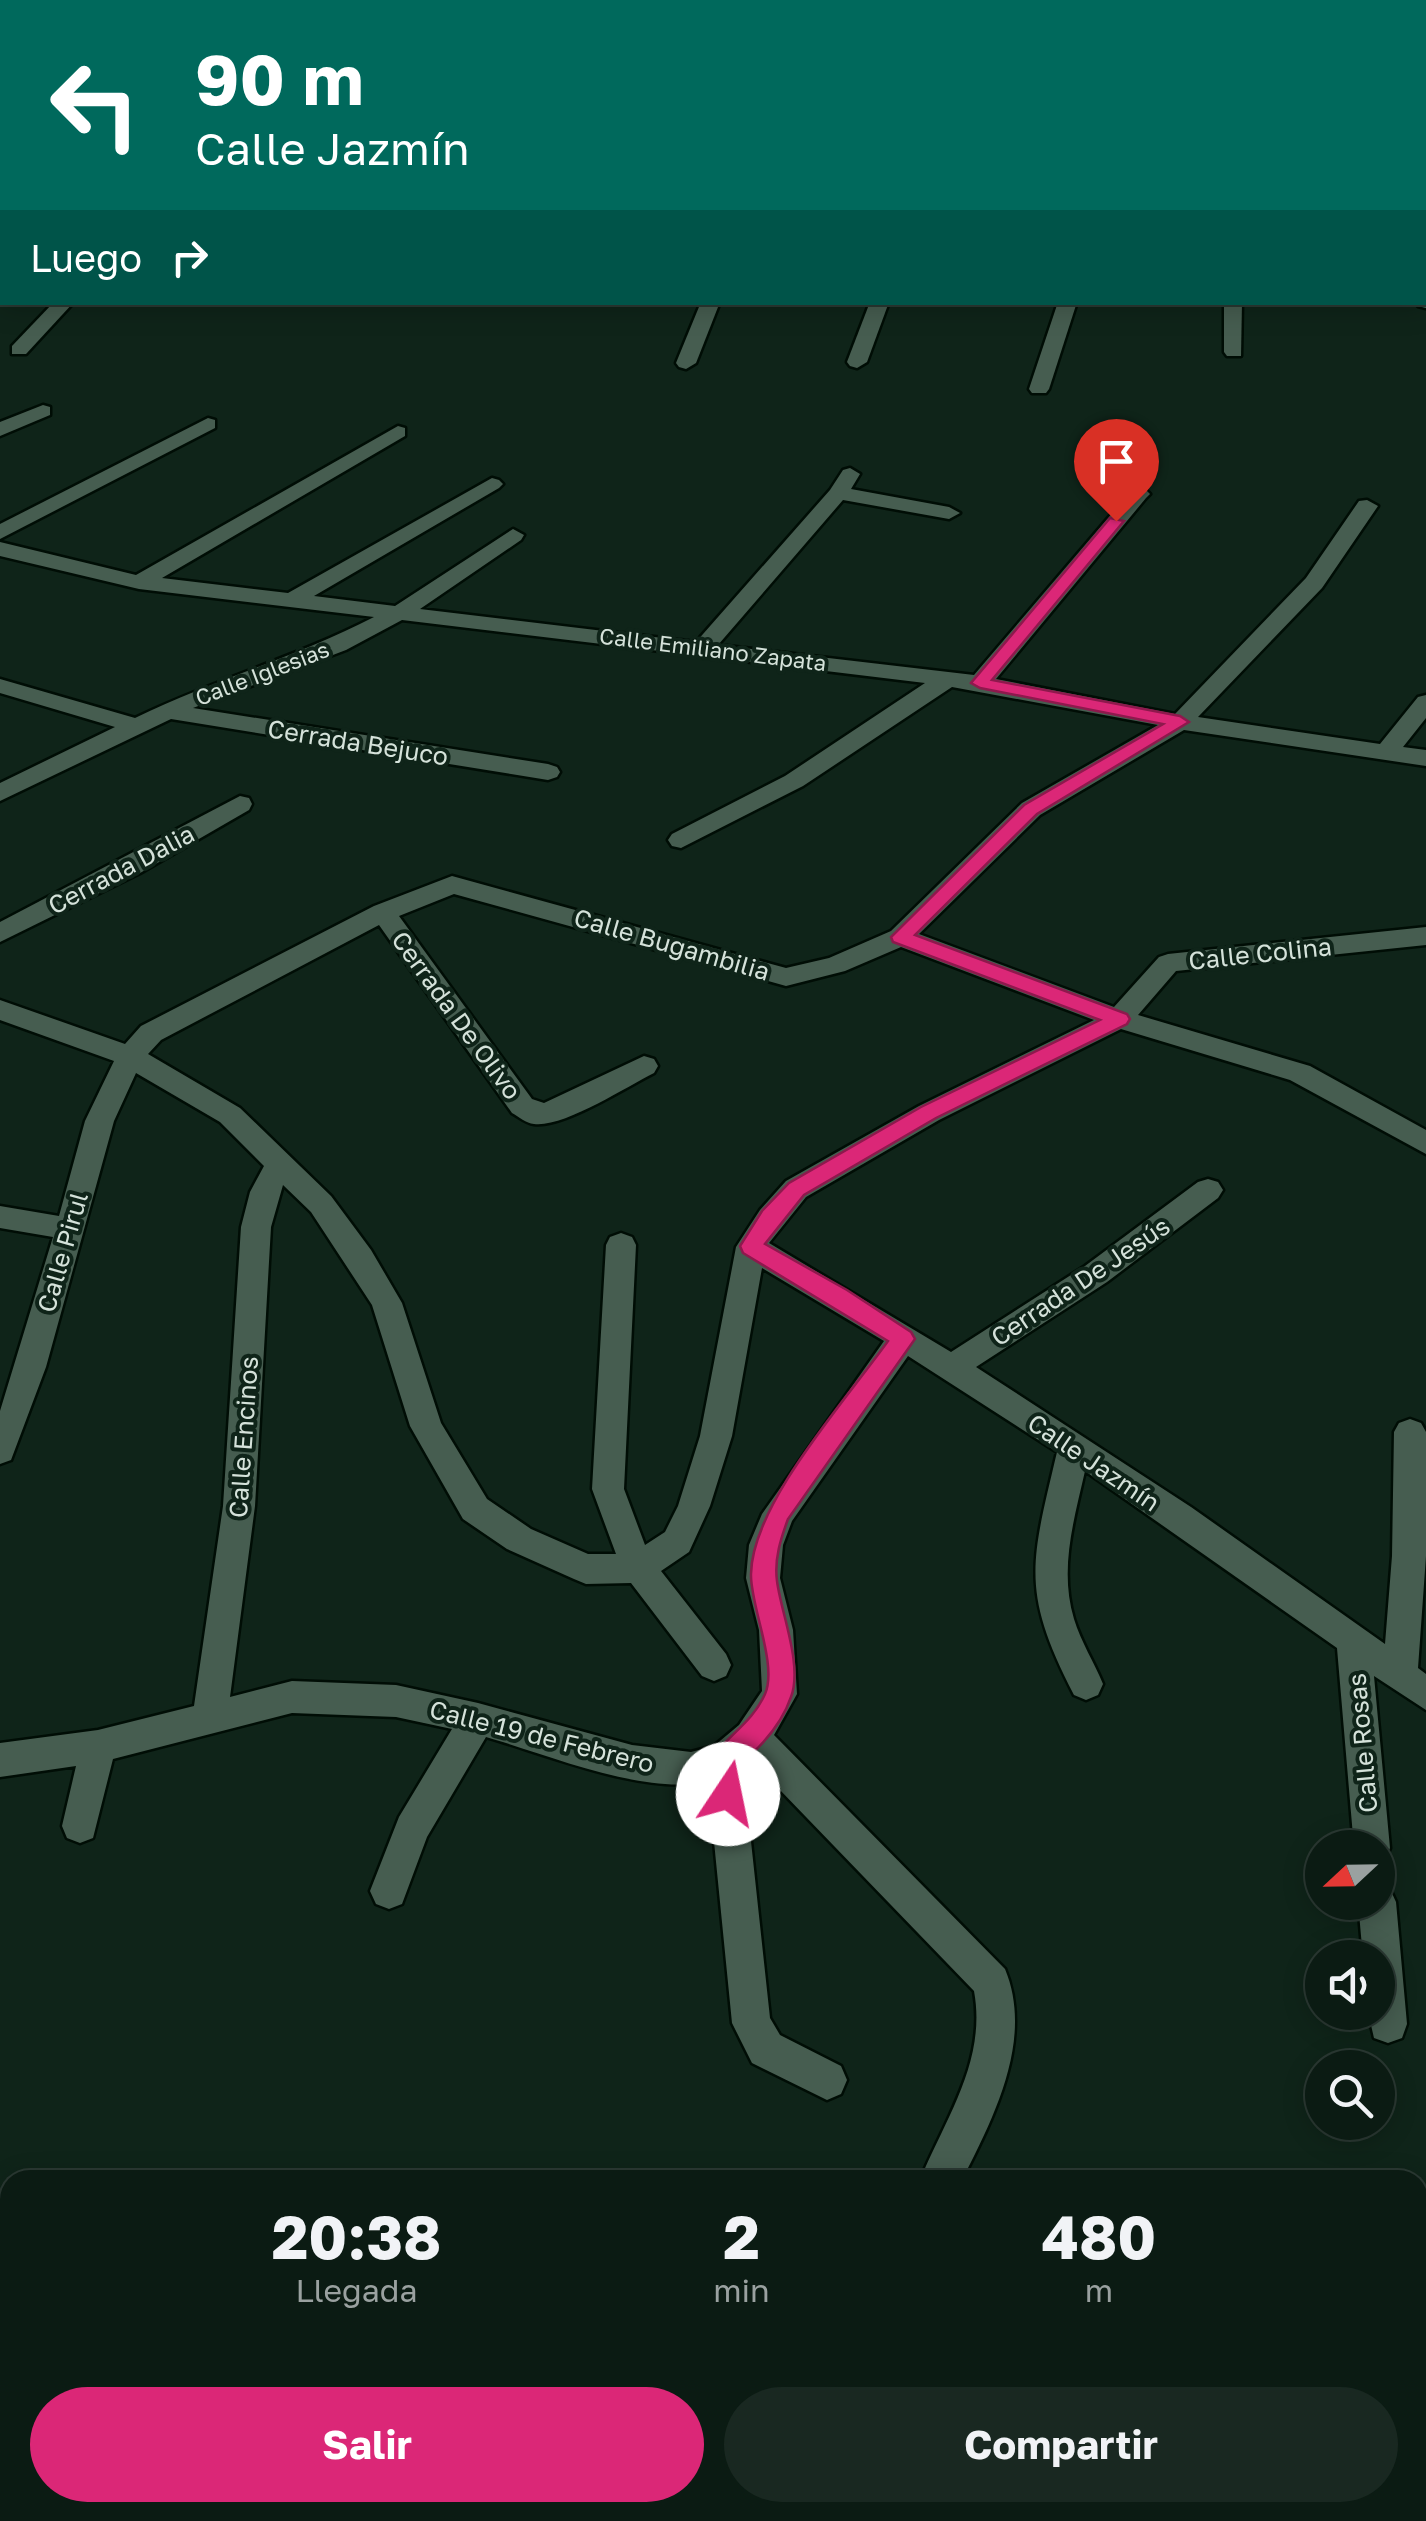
<!DOCTYPE html>
<html lang="es">
<head>
<meta charset="utf-8">
<style>
  body { margin:0; font-family:"Golos Text",sans-serif; background:#192821; color:#f1f3f6; height:100vh; display:flex; flex-direction:column; font-size:38px; white-space:nowrap }
  * { box-sizing:border-box; margin:0 }
  p { font-size:32px; color:#9aa1a0 }
  .icon { flex:none; width:55px; height:55px; fill:none; stroke:currentColor; stroke-width:2; stroke-linecap:round; stroke-linejoin:round }
  .map { position:relative; flex:1; overflow:hidden }
  .details { position:absolute; left:0px; top:2170px; width:1428px; height:352px; display:flex; flex-direction:column; background:#0b1b13; border-radius:30px 30px 0 0; box-shadow:0 5px 25px #0003,0 0 0 2px #2b3933 }
  .details>* { flex:none }
  .guide { position:absolute; left:0px; top:0px; width:1428px; height:305px; box-shadow:0 5px 25px #0003,0 0 0 2px #2b3933; background:#00695c; color:#fff; overflow:hidden }
  .needle { width:65px; rotate:248deg }
  .fabs { position:absolute; left:1305px; top:1830px; display:grid; gap:20px }
  .fabs a { display:grid; place-items:center; width:90px; height:90px; border-radius:50%; background:#0b1b13; box-shadow:0 5px 25px #0003,0 0 0 2px #2b3933; font-size:50px }
  .pin { position:absolute; display:grid; place-items:center; width:85px; height:85px; color:#fff; margin:-102px -42px; border-radius:50% 50% 50% 0; rotate:-45deg; box-shadow:0 0 10px #0007 }
  .pin .icon { rotate:45deg }
  .me { position:absolute; width:110px; margin:-55px; rotate:11deg; stroke-linejoin:round; filter:drop-shadow(0 0 8px #0008) }
  .turn { display:flex; align-items:center; gap:35px; height:210px; padding:0 30px; font-size:45px }
  .turn .icon { width:130px; height:130px; stroke-width:2.5 }
  .turn b { display:block; font-size:70px; line-height:85px }
  .then { display:flex; align-items:center; height:95px; padding:0 30px; background:#0003; gap:20px; font-size:38px }
  .eta { display:flex; justify-content:space-evenly; align-items:center; height:170px; text-align:center }
  .eta b { font-size:60px; font-weight:700; line-height:70px }
  .button { display:flex; gap:20px; margin-top:auto; padding:20px 30px }
  .button a { flex:1; height:115px; border-radius:60px; background:#db2777; color:#fff; font-size:40px; font-weight:700; line-height:115px; text-align:center }
  .button a+a { background:#192821; color:#f1f3f6 }
  .map>svg:first-child { display:block }
  .lines { fill:none; stroke-linecap:round; stroke-linejoin:round }
  .street-casing { stroke:#000d05; stroke-width:5 }
  .secondary-casing { stroke:#000d05; stroke-width:5 }
  .street { fill:#465d50; fill-rule:evenodd }
  .secondary { fill:#427566; fill-rule:evenodd }
  .route { fill:#db2777; stroke:#8e194d; stroke-width:2.5 }
  .labels { text-anchor:middle; dominant-baseline:central; stroke-width:8; stroke-linejoin:round; paint-order:stroke }
  .far-street-label { font-size:22px; fill:#d5e2da; stroke:#0f2419 }
  .street-label { font-size:25px; fill:#d5e2da; stroke:#0f2419 }
</style>
</head>
<body>
<div class="map">
<svg width="1426" height="2521" viewBox="0 0 1426 2521">
  <rect width="100%" height="100%" fill="#0f2419"/>
  <g class="lines">
    <g class="street-casing">
      <g id="street">
        <path d="M424 0H440V2H425Z"/>
        <path d="M1106 0H1131L1133 2H1108Z"/>
        <rect x="1425" y="68" width="1" height="10"/>
        <rect x="0" y="81" width="2" height="10"/>
        <path d="M1426 112V125H1425V112Z"/>
        <rect x="0" y="212" width="2" height="10"/>
        <path d="M0 271 2 272V283H0Z"/>
        <path d="M54 302H74L26 354H12V346Z"/>
        <path d="M701 302H720L696 363 686 369 679 367 676 363Z"/>
        <path d="M870 302H889L867 362 857 368 850 366 847 362Z"/>
        <path d="M1058 302H1077L1049 389 1046 393H1032L1029 389Z"/>
        <path d="M1224 302H1242L1241 356H1227L1224 352Z"/>
        <path d="M43 405 50 407V415L0 436V422Z"/>
        <path d="M208 418 215 420V428L0 539V524Z"/>
        <path d="M398 426 405 428V436L162 578 288 593 492 478 499 480 503 484 499 488 314 596 395 606 513 529 524 535 521 540 420 609 696 642 830 490 843 470 850 468 860 474 851 489 949 507 960 513 949 519 843 500 718 645 974 675 1132 490H1146L1150 494 1146 498 996 679 1175 714 1306 578 1359 501 1367 500 1378 506 1322 588 1198 717 1380 744 1418 697 1426 695V718L1403 747 1426 750V766L1184 730 1040 815 919 934 1114 1007 1159 957 1168 954 1426 927V945L1176 971 1138 1015 1310 1066 1426 1130V1154L1290 1080 1121 1029 939 1120 806 1197 769 1243 951 1352 1085 1266 1198 1182 1208 1179 1218 1182 1223 1190 1218 1198 1107 1282 976 1367 1191 1507 1385 1644 1392 1556 1394 1432 1399 1423 1410 1419 1421 1423 1426 1432V1556L1418 1668 1426 1674V1710L1374 1676 1390 1848 1385 1860 1378 1863V1848H1354L1337 1648 1085 1471C1074 1520 1059 1569 1074 1619 1081 1642 1094 1662 1103 1684L1098 1695 1086 1700 1074 1695C1020 1590 1031 1563 1057 1452L908 1356 792 1521 783 1545 780 1578 793 1630 797 1694 774 1735 1005 1969C1034 2039 994 2117 962 2180H920C945 2119 987 2061 974 1991L751 1760 743 1767 770 2018 780 2035 841 2066 847 2080 841 2094 827 2100 752 2063 732 2023 708 1781C648 1797 546 1754 486 1737L427 1837 402 1904 389 1909 376 1904 370 1891 399 1817 452 1729 396 1717 292 1713 113 1759 93 1838 80 1843 67 1838 62 1826 76 1766 0 1777V1743L98 1730 194 1706 223 1506 241 1227 250 1192 264 1166 220 1122 136 1073 114 1121 46 1367 11 1460 0 1464V1411L53 1237 0 1228V1206L59 1216 85 1121 114 1061 0 1020V1000L125 1044 141 1026 374 906 452 876 786 968 829 958 891 931 1022 803 1158 725 952 687 803 786 681 848 672 846 668 840 672 834 785 776 925 683 402 620 346 650 193 708 548 764 557 767 560 772 557 777 548 780 171 719 0 801V783L115 727 0 693V679L135 718C213 680 297 657 374 617L139 589 0 556V542L136 575ZM454 894 786 986 845 971 901 947 1094 1020 919 1106 786 1181 760 1210 736 1247 700 1436 678 1506 665 1532 645 1545 624 1489 636 1245 632 1237 621 1233 610 1237 606 1245 592 1489 616 1554H588L531 1529 487 1499 441 1423 402 1303 371 1250 331 1196 240 1108 148 1054 161 1040 379 925 512 1113C519 1117 526 1123 534 1124 563 1128 626 1087 654 1073L658 1066 654 1059 644 1056 544 1103 532 1099 399 916ZM283 1185 311 1212 372 1305 410 1426 463 1519 507 1549 574 1579 586 1584 631 1583 702 1676 714 1681 726 1676 731 1665 726 1654 661 1571 689 1552 710 1506 732 1436 762 1268 884 1341 762 1514 749 1545 746 1578 759 1630 762 1691 739 1725 714 1746 691 1752 632 1745 478 1703 396 1685 292 1681 230 1697 255 1506 271 1227Z"/>
        <path d="M240 796 249 798 252 804 249 810 140 873 0 942V922Z"/>
        <path d="M1378 1884 1390 1889 1396 1902 1407 2024 1402 2038 1388 2043 1374 2038 1368 2012H1378V1958H1363L1358 1902H1378Z"/>
        <rect x="354" y="2512" width="44" height="9"/>
      </g>
    </g>
    <g class="secondary-casing">
      <path id="secondary" d="M1426 296V308L1418 306 1416 302H1425Z"/>
    </g>
    <use href="#street" class="street"/>
    <use href="#secondary" class="secondary"/>
  </g>
  <path class="route" d="M1110 518 1124 521 992 680 1180 716 1189 722 1037 814 915 935 1127 1014 1130 1019 1127 1024 936 1118 804 1195 765 1244 847 1290 911 1332 915 1339 788 1519C781 1538 774 1559 777 1581 781 1613 803 1665 791 1697 782 1724 760 1748 738 1766L742 1794 738 1803 728 1807 718 1803C692 1744 744 1741 765 1694 778 1665 750 1605 751 1574 752 1504 846 1400 888 1341L743 1253 740 1246 762 1211 789 1183 921 1107 1100 1020 893 942 891 937 1024 805 1163 724 980 688 971 683Z"/>
  <g class="labels">
    <g class="far-street-label">
      <text transform="translate(713 649) rotate(7)">Calle Emiliano Zapata</text>
      <text transform="translate(262 673) rotate(-21)">Calle Iglesias</text>
    </g>
    <g class="street-label">
      <text transform="translate(358 742) rotate(9)">Cerrada Bejuco</text>
      <text transform="translate(121 869) rotate(-28)">Cerrada Dalia</text>
      <text transform="translate(672 944) rotate(16)">Calle Bugambilia</text>
      <text transform="translate(1260 953) rotate(-6)">Calle Colina</text>
      <text transform="translate(457 1015) rotate(54)">Cerrada De Olivo</text>
      <text transform="translate(62 1252) rotate(-74)">Calle Pirul</text>
      <text transform="translate(1080 1281) rotate(-34)">Cerrada De Jesús</text>
      <text transform="translate(243 1437) rotate(-86)">Calle Encinos</text>
      <text transform="translate(1094 1462) rotate(34)">Calle Jazmín</text>
      <text transform="translate(542 1736) rotate(14)">Calle 19 de Febrero</text>
      <text transform="translate(1362 1743) rotate(-95)">Calle Rosas</text>
    </g>
  </g>
</svg>
<div class="fabs">
<a><svg class="needle" viewBox="-14 -14 28 28"><path d="M0-13l5 13h-10z" fill="#e53935"/><path d="M0 13l5-13h-10z" fill="#9aa1a0"/></svg></a>
<a><svg class="icon" aria-label="sound" viewBox="0 0 24 24"><path d="M4 9h4l5-4v14l-5-4H4zM17 9q2 3 0 6"/></svg></a>
<a><svg class="icon" aria-label="search" viewBox="0 0 24 24"><circle cx="10" cy="10" r="6"/><path d="M15 15l6 6"/></svg></a>
</div>
<div class="pin" style="left:1116px;top:521px;background:#d93025"><svg class="icon" aria-label="arrive" viewBox="0 0 24 24"><path d="M6 21V4h12l-3 4 3 4H6"/></svg></div>
<svg class="me" style="left:728px;top:1794px" viewBox="-20 -20 40 40"><circle r="19" fill="#fff"/><path d="M0-13L10 11 0 6-10 11z" fill="#db2777"/></svg>
<div class="guide">
<div class="turn"><svg class="icon" aria-label="left" viewBox="0 0 24 24"><path d="M17 20v-9H6M10 6l-5 5 5 5"/></svg><div><b>90 m</b>Calle Jazmín</div></div>
<div class="then">Luego<svg class="icon" aria-label="right" viewBox="0 0 24 24"><path d="M7 20v-9h11M14 6l5 5-5 5"/></svg></div>
</div>
<section class="details">
<div class="eta">
<div><b>20:38</b><p>Llegada</p></div>
<div><b>2</b><p>min</p></div>
<div><b>480</b><p>m</p></div>
</div>
<div class="button"><a>Salir</a><a>Compartir</a></div>
</section>
</div>
</body>
</html>
